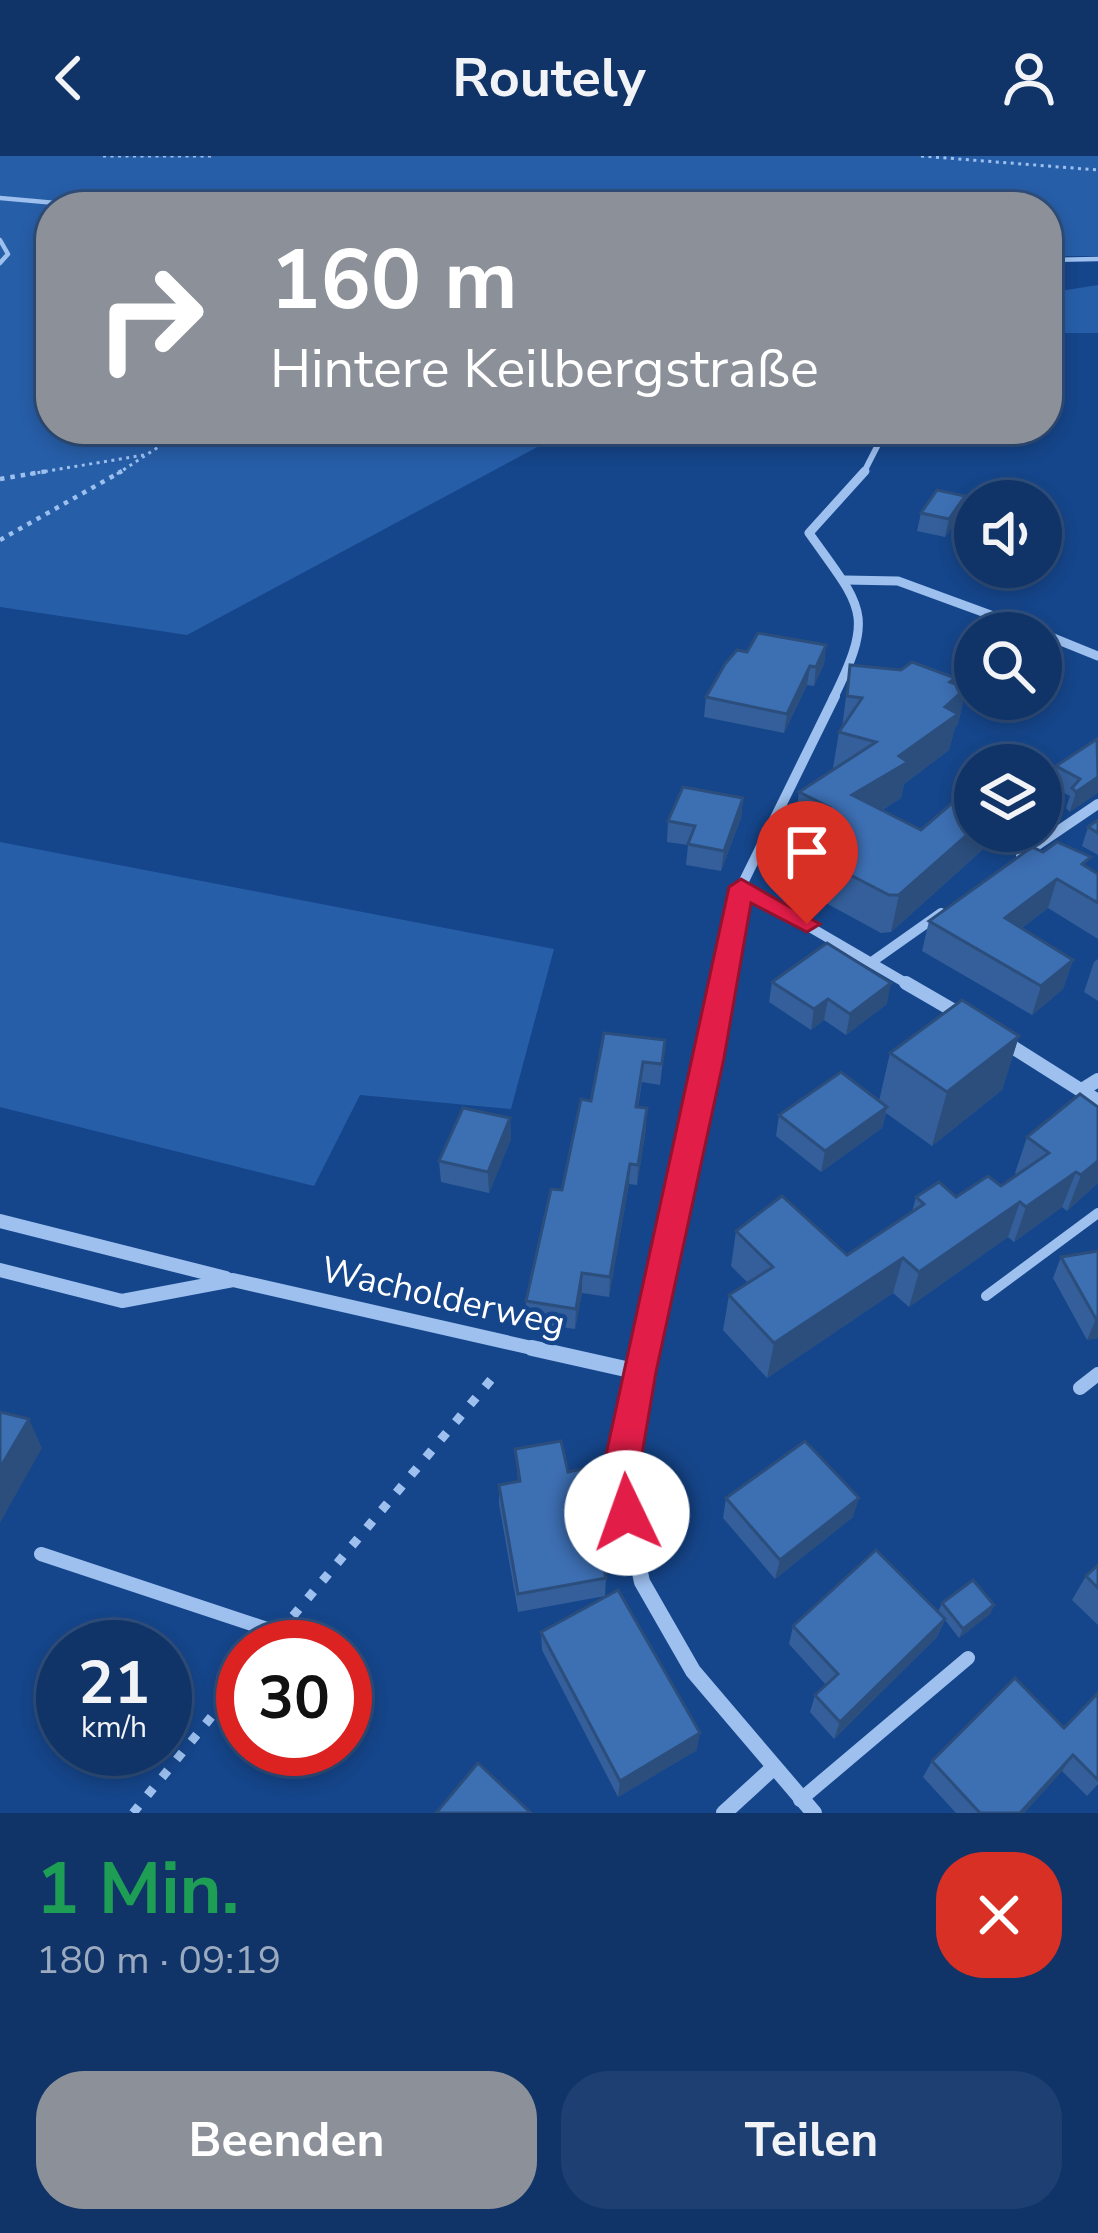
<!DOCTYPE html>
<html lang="de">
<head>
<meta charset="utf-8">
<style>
  body { margin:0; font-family:"Nunito Sans",sans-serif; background:#1e3f71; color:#f1f3f6; height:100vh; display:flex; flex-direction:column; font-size:45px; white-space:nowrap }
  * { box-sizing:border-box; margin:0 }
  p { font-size:39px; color:#9caac0 }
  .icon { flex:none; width:66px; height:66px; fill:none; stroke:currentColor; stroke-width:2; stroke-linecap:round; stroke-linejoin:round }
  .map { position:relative; height:1657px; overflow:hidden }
  .side { display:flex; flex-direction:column; background:#103468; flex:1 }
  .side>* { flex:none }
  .hud { position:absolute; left:36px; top:36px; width:1026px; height:252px; border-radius:48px; box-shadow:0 6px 18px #0003,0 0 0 3px #304f7c; background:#8c9099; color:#fff; overflow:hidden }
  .fabs { position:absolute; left:954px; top:324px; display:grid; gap:24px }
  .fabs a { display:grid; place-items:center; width:108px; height:108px; border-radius:50%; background:#103468; box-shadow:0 6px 18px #0003,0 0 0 3px #304f7c; font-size:60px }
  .speed { position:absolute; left:36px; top:1464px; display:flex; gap:24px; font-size:60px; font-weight:700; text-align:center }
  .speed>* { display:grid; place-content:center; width:156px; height:156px; border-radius:50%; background:#103468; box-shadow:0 6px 18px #0003,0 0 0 3px #304f7c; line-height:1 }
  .speed small { font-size:30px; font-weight:400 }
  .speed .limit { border:18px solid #d22; background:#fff; color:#111 }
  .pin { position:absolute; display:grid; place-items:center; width:102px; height:102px; color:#fff; margin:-123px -51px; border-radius:50% 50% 50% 0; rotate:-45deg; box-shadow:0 0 12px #0007 }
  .pin .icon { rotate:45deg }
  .me { position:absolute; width:132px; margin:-66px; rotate:357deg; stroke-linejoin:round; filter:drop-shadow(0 0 9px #0008) }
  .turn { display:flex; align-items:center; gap:42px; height:252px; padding:0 36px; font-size:54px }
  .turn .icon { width:156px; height:156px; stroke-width:2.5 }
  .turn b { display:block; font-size:84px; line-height:102px }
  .round { display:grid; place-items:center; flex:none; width:126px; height:126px; border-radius:48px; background:#1e3f71 }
  .overview { display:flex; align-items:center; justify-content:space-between; height:204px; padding:0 36px }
  h1 { font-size:72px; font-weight:700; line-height:90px; color:#1e9e55 }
  .action { display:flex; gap:24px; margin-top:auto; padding:24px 36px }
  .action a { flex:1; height:138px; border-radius:48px; background:#8c9099; color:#fff; font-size:48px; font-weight:700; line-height:138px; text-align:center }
  .action a+a { background:#1e3f71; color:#f1f3f6 }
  header { display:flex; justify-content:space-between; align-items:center; height:156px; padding:0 36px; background:#103468; font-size:54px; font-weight:700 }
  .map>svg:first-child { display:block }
  .green { fill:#275ea8 }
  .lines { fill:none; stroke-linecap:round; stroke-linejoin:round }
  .path-far2 { stroke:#9dc0ef; stroke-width:3; stroke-dasharray:3 4.5; stroke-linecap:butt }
  .path-far1 { stroke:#9dc0ef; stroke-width:4.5; stroke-dasharray:4.5 6; stroke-linecap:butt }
  .path { stroke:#9dc0ef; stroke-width:9; stroke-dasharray:9 14; stroke-linecap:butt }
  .service-far1 { stroke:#9dc0ef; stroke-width:10 }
  .service { stroke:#9dc0ef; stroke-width:14 }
  .minor-far5 { stroke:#9dc0ef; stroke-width:4.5 }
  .minor-far4 { stroke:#9dc0ef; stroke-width:6 }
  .minor-far3 { stroke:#9dc0ef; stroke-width:9 }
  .minor-far2 { stroke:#9dc0ef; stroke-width:10 }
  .minor-far1 { stroke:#9dc0ef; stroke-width:14 }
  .minor { stroke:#9dc0ef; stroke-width:16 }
  .wall { fill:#345f9a }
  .shaded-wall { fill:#2b4e7d }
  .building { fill:#3d6fb3; stroke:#2b4e7d; stroke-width:3 }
  .route { fill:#e11d48; stroke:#92132f; stroke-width:3 }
  .labels { text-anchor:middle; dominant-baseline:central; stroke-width:9; stroke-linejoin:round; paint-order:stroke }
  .near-street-label { font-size:36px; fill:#fff; stroke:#15458a }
</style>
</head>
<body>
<header><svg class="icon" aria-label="back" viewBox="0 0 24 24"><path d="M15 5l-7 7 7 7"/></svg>Routely<svg class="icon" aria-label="person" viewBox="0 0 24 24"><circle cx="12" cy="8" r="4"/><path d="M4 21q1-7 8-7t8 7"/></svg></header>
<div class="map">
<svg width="1098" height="1657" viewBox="0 0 1098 1657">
  <rect width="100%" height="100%" fill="#15458a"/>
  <g class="green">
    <path d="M0 0H1098V100H1047V51H51V273H571L187 479 0 451Z"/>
    <path d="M1098 129V177H1047V137Z"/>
    <path d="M0 686 554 793 511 953 360 939 314 1030 0 951Z"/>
  </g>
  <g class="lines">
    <g class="path-far2">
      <path d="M103 0H215"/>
      <path d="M921 0 1098 14"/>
      <path d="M30 318 144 299"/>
      <path d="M117 318 186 273"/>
    </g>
    <g class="path-far1">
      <path d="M0 323 48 315"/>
      <path d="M0 384 122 315"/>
    </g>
    <g class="path">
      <path d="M293 1460 495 1219"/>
      <path d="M133 1657 243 1522"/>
    </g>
    <path class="service-far1" d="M986 1140 1098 1057"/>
    <g class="service">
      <path d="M1080 1232 1098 1218"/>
      <path d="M41 1398 279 1477"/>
      <path d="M800 1644 968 1502"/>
    </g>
    <g class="minor-far5">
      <path d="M0 42 67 48 406 51"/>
      <path d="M0 84 8 98 0 107"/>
      <path d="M1047 104 1098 103"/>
    </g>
    <path class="minor-far4" d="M863 318 886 273"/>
    <g class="minor-far3">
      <path d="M845 424 898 425 1040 477"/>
      <path d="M1041 477 1098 500"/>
      <path d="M833 543C876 456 862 452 809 377L865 315"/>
    </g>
    <g class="minor-far2">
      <path d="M1021 700 1098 648"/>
      <path d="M741 731 911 830"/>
      <path d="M873 805 941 757"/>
      <path d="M721 830 741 731 835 540"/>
    </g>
    <g class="minor-far1">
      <path d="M906 827 963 860"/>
      <path d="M1006 887 1098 945"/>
      <path d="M1082 934 1098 924"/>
      <path d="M0 1065 226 1122"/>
      <path d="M0 1114 122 1145 233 1124 545 1195"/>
      <path d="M646 1195 721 827"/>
    </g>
    <g class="minor">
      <path d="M532 1192 639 1216"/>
      <path d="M647 1192 620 1322 642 1426 693 1515 814 1657"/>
      <path d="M724 1657 772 1613"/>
    </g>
  </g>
  <g class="wall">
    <path d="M921 357 961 358 945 381 917 375Z"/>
    <path d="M826 489 824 508 814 530 807 529 784 577 704 561 706 541 747 496Z"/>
    <path d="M850 509 953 528 966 532 958 568 955 571 949 594 904 628 901 642 882 654 921 674 989 688 891 776 881 777 778 721 783 684 797 674 794 672 799 636 835 612H833L839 576 842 572Z"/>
    <path d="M1097 583 1070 656 1066 652 1070 640 1050 630 1056 610Z"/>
    <path d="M743 642 741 662 721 715 686 709 688 689 667 686 668 665Z"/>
    <path d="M1098 664V699L1082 690 1088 671Z"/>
    <path d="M1043 696 1088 712 1098 718V783L1048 752 1022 772 1073 804 1063 833 1032 859 922 795 929 765Z"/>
    <path d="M1098 803V845L1084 836 1094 806Z"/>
    <path d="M772 826 887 848 846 879 824 864 811 874 769 846Z"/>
    <path d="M604 877 663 905 660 929 642 926 638 951 646 973 637 1029 629 1028 609 1141 582 1137 575 1173 526 1166V1145L591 945Z"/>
    <path d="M1019 880 1002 934 932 990 886 957 882 972 821 1016 776 980 779 959 879 945 890 897Z"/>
    <path d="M1098 951V1027L1067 1055 1062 1051 1014 1086 1008 1081 909 1151 893 1137 767 1222 723 1174 729 1139 748 1127 731 1110 736 1075 847 1099 912 1056 916 1041H956L1001 1030 1017 1019 1015 1017 1027 981Z"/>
    <path d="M510 962 511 983 489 1037 441 1026 439 1005Z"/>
    <path d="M1098 1095V1182L1087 1184 1053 1122 1061 1101Z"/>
    <path d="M515 1293 568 1316 606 1422 605 1440 518 1456 499 1348V1329L518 1325Z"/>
    <path d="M726 1342 853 1361 775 1423 723 1362Z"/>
    <path d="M1098 1409V1469L1072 1444 1086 1420Z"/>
    <path d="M942 1447 994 1449 990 1458 959 1482 945 1464 937 1481 834 1583 810 1556 815 1539 826 1529 789 1488 793 1470 938 1456Z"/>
    <path d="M541 1476 697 1594 618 1641 542 1494Z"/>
    <path d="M1098 1537V1628L1087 1640 1062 1615 1024 1657H956L923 1621 932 1605 1064 1572Z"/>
  </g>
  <g class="shaded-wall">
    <path d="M965 340 961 358 945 381 949 363Z"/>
    <path d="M826 489 824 508 814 530 816 511Z"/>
    <path d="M810 510 807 529 784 577 787 558Z"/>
    <path d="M955 522 949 547 966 532 958 568 955 571 949 594 904 628 901 642 846 675 852 639Z"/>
    <path d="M1098 621V637L1070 656 1076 636Z"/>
    <path d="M743 642 741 662 721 715 724 695Z"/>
    <path d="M975 672V675H992L989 688 891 776 899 739Z"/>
    <path d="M1057 723 1048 752 997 791 1005 762Z"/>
    <path d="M1073 804 1063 833 1032 859 1041 830Z"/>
    <path d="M891 827 887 848 846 879 850 858Z"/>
    <path d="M828 843 824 864 811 874 814 853Z"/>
    <path d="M1019 880 1002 934 932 990 947 936Z"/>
    <path d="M887 951 882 972 821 1016 825 995Z"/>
    <path d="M647 952 646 973 637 1029 638 1009Z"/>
    <path d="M510 962 511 983 489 1037 488 1016Z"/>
    <path d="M1098 1005V1027L1067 1055 1081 1019Z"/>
    <path d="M630 1008 629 1028 609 1141 610 1121Z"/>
    <path d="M1076 1016 1062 1051 1014 1086 1026 1051Z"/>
    <path d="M1020 1046 1008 1081 909 1151 919 1116Z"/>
    <path d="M903 1102 893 1137 767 1222 774 1187Z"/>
    <path d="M582 1117V1137L575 1173 576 1153Z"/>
    <path d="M1096 1163H1098V1182L1087 1184Z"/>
    <path d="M29 1263 42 1292 0 1367V1312Z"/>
    <path d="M859 1342 853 1361 775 1423 780 1404Z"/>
    <path d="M994 1449 990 1458 959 1482 963 1473Z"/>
    <path d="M945 1463 937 1481 834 1583 840 1566Z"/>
    <path d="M700 1577 697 1594 618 1641 620 1625Z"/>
    <path d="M1073 1599 1062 1615 1024 1657H1020Z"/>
  </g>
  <g class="building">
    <path d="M937 334 965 340 949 363 921 357Z"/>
    <path d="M758 477 826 489 816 511 810 510 787 558 706 541 725 508 737 494 747 496Z"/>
    <path d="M912 506 955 522 950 526 966 532 945 551 958 558 899 600 908 606 852 639 921 674 965 636 975 641V672L899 739H889L783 684 829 651 799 636 876 586 839 576 862 542 847 540 850 509 901 514Z"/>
    <path d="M1097 583 1098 621 1076 636 1072 632 1080 623 1056 610Z"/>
    <path d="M683 631 743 642 724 695 688 688 695 670 668 665Z"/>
    <path d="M1098 664V677L1088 671Z"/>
    <path d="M1057 686 1091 701 1082 708 1098 718V747L1057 723 1005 762 1073 804 1041 830 929 765 1032 691 1043 696Z"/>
    <path d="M827 787 891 827 850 858 828 843 814 853 772 826Z"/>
    <path d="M962 844 1019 880 947 936 890 897Z"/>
    <path d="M604 877 665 884 662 908 643 906 636 951 647 952 638 1009 630 1008 610 1121 582 1117 576 1153 526 1145 551 1033 562 1034 581 943 591 945Z"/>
    <path d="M841 916 887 951 825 995 779 959Z"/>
    <path d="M1080 938 1098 951V1005L1081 1019 1076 1016 1026 1051 1020 1046 919 1116 903 1102 774 1187 729 1139 773 1111 736 1075 782 1040 847 1099 924 1048 916 1041 939 1026 956 1041 988 1020 1001 1030 1049 997 1027 981Z"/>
    <path d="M463 952 510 962 488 1016 439 1005Z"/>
    <path d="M1098 1095V1163H1096L1061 1101Z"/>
    <path d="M0 1256 29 1263 0 1312Z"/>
    <path d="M561 1285 568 1316 582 1313 606 1422 518 1438 499 1329 520 1325 515 1293Z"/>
    <path d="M805 1285 859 1342 780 1404 726 1342Z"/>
    <path d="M876 1394 945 1463 840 1566 815 1539 838 1518 793 1470Z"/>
    <path d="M1098 1409V1432L1086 1420Z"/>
    <path d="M973 1424 994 1449 963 1473 942 1447Z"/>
    <path d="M618 1434 700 1577 620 1625 541 1476Z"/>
    <path d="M1015 1522 1064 1572 1098 1537V1624L1073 1599 1020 1657H980L932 1605Z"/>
    <path d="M478 1607 531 1657H436Z"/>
  </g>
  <path class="route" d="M741 723 820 768 807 776 751 747 724 902 656 1216 638 1322 646 1357 641 1370 627 1375 614 1370 601 1322 729 731Z"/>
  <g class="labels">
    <g class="near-street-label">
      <text transform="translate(443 1141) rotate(13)">Wacholderweg</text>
    </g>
  </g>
</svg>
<div class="fabs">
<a><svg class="icon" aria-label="sound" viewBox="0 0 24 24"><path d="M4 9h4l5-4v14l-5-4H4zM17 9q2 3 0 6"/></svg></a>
<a><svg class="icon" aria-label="search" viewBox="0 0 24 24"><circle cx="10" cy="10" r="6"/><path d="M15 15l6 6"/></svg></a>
<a><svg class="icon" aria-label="layers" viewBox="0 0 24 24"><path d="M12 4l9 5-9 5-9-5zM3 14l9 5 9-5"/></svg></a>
</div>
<div class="speed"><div>21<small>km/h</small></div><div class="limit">30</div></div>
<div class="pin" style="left:807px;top:768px;background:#d93025"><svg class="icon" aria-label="arrive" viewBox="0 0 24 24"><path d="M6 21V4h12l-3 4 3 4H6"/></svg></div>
<svg class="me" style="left:627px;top:1357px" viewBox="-20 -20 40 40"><circle r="19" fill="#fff"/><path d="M0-13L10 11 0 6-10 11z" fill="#e11d48"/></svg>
<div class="hud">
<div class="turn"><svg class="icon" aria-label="right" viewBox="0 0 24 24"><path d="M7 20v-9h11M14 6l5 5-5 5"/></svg><div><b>160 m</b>Hintere Keilbergstraße</div></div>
</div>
</div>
<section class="side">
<div class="overview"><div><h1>1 Min.</h1><p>180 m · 09:19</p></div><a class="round" style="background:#d93025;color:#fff"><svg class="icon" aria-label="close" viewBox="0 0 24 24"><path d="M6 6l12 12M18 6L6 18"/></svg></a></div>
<div class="action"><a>Beenden</a><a>Teilen</a></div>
</section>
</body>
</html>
